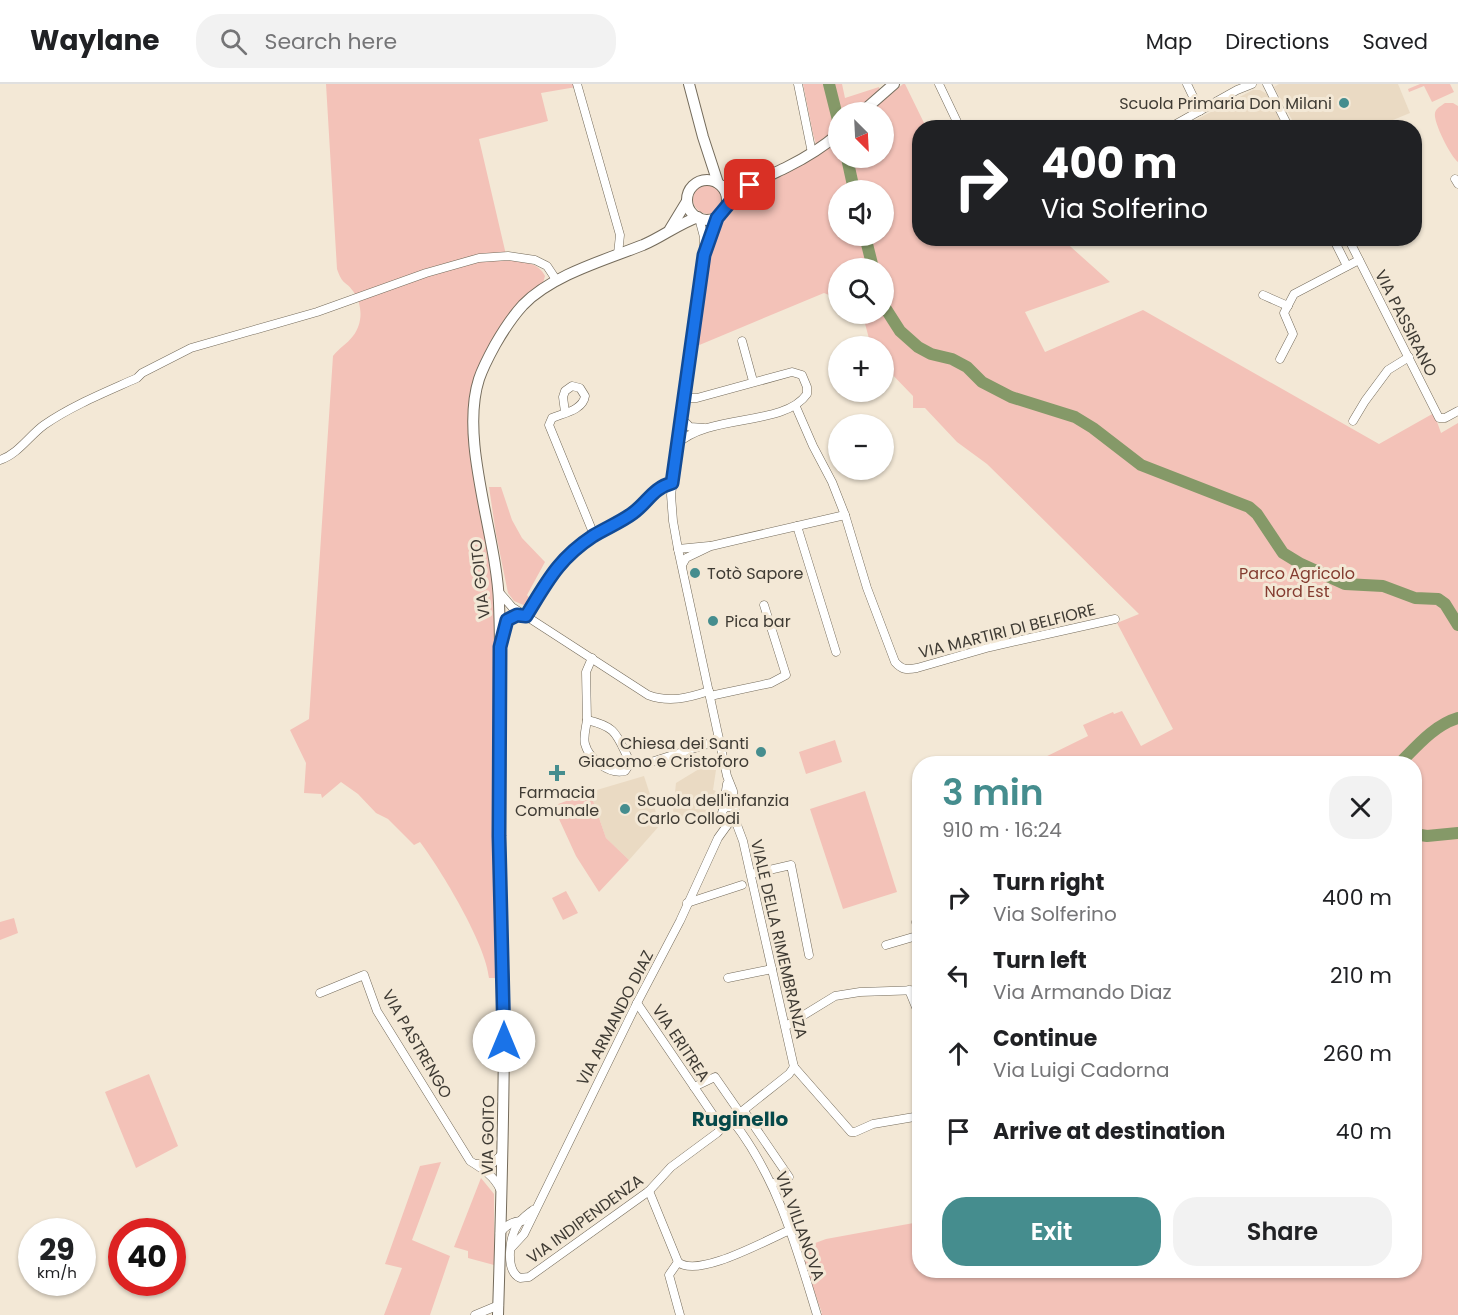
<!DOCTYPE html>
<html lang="en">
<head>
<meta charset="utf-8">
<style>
  body { margin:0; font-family:Poppins,sans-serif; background:#f2f2f2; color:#202124; height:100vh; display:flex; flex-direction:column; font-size:22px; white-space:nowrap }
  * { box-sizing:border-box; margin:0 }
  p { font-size:20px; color:#757577 }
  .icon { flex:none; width:33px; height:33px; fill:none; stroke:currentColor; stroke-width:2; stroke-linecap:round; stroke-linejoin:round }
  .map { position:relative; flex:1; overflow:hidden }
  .sheet { position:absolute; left:912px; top:672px; width:510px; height:522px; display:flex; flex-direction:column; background:#fff; border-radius:24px; box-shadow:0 2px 4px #0004 }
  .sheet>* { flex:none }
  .banner { position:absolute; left:912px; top:36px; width:510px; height:126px; border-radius:24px; box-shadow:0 2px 4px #0004; background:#202124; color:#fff; overflow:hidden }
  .needle { width:39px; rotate:156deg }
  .fabs { position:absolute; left:828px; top:18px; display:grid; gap:12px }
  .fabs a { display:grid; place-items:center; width:66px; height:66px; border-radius:50%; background:#fff; box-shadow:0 2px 4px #0004; font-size:30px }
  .speed { position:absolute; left:18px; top:1134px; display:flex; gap:12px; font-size:30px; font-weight:700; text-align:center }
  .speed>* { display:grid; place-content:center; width:78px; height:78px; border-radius:50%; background:#fff; box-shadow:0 2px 4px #0004; line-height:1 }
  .speed small { font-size:15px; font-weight:400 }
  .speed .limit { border:9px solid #d22; background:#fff; color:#111 }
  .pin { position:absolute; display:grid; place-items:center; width:51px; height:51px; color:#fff; margin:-26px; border-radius:12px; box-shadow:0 3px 9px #0006 }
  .me { position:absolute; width:66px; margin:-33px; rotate:0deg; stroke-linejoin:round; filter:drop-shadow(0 0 4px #0008) }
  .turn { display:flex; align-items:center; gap:21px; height:126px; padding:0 30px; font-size:27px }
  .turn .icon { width:78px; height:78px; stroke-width:2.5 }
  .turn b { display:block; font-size:42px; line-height:51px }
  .round { display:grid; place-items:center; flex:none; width:63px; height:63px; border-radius:24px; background:#f2f2f2 }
  .head { display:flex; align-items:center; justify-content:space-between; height:102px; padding:0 30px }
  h1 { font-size:36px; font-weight:600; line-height:45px; color:#458d8e }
  .cta { display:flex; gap:12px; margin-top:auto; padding:12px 30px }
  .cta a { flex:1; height:69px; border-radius:24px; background:#458d8e; color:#fff; font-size:24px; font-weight:600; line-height:69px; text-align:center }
  .cta a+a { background:#f2f2f2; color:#202124 }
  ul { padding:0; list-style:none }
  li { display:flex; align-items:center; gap:18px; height:78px; padding:0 30px }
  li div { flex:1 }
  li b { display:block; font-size:22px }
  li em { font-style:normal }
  header { display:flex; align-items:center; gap:36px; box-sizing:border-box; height:84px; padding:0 30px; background:#fff; border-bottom:2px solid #e0e0e0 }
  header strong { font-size:28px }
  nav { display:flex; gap:33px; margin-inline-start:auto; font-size:21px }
  .search { width:420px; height:54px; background:#f2f2f2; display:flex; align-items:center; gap:15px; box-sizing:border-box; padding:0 21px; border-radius:24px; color:#757577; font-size:22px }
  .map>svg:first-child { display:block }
  .built { fill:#eadac3 }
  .green { fill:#f3c2b8; fill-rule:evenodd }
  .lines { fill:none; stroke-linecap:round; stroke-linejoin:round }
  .river { stroke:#859968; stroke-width:12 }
  .street-casing { stroke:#746b5b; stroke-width:9 }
  .secondary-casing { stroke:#746b5b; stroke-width:12 }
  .street { stroke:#fff; stroke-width:8 }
  .secondary { stroke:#fff; stroke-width:10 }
  .route-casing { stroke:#114b97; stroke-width:15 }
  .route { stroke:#1a73e8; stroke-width:10 }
  .poi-dot { fill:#458d8e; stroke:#f3e8d6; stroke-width:2 }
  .labels { text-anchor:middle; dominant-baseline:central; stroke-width:6; stroke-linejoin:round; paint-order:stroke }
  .poi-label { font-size:16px; fill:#3f3b34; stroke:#f3e8d6; text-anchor:start }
  .street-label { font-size:16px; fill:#3f3b34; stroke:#f3e8d6 }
  .park-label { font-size:16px; fill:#843c30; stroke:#f3e8d6 }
  .quarter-label { font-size:20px; font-weight:bold; fill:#054849; stroke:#f3e8d6 }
</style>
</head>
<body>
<header>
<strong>Waylane</strong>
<div class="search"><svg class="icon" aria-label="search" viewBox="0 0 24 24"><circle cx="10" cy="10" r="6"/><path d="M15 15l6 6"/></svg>Search here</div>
<nav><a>Map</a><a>Directions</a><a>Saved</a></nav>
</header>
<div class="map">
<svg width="1458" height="1231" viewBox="0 0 1458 1231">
  <rect width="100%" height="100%" fill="#f3e8d6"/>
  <g class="built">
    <path d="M1279 0H1398L1410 29 1376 43H1329L1325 36 1308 43H1296L1274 3Z"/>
    <path d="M1253 6H1260L1267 10 1285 43 1180 44Z"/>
    <path d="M699 685 716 686 713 706 716 707 714 718 696 717 695 725 711 726 709 735 676 732 673 727 676 699Z"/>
    <path d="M644 692 660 741 629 776 606 754 590 708Z"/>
  </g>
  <g class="green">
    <path d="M326 0H581L582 2 541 9 548 37 479 55 507 175C521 177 539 178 545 192L543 199 532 208 471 309 494 513 495 753 493 772 495 894H489C486 860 441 786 420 758L414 761 388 735 376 729 358 710 341 698 322 714 321 710 304 709 306 679 290 646 309 635 333 272C339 264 347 260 353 252 363 239 363 221 353 207 345 196 343 202 337 185Z"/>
    <path d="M803 0H842L845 14 879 3 883 17 903 0H905L926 43 920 44V154L1062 155 1110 198 1025 228 1045 268 1143 226 1379 360 1434 329 1441 349 1458 339V1231H819L822 1229 799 1165 826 1155 919 1138 920 1186H1414V680L1033 679 1088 652 1083 641 1113 628 1114 630 1122 627 1141 662 1173 645 1117 539 1139 530 987 380 957 358 925 324H913V312L886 284H884V262H871L863 232 861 230H884V184H838V216L837 214 831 216 829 211 824 209 697 262 711 168 720 141 729 127 742 112 819 70 813 50ZM838 28H884V74H838ZM838 106H884V152H838Z"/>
    <path d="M1420 0H1450L1454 8 1432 18 1424 2 1409 8 1408 5Z"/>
    <path d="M1445 19H1453L1458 22V78C1451 73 1433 38 1435 29 1436 24 1441 22 1445 19Z"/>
    <circle cx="708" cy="115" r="15"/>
    <path d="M489 403H501L512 436 522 454 545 478 527 511 531 516 526 522 514 517 508 509 496 450Z"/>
    <path d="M835 656 842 678 806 690 799 668Z"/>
    <path d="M865 707 897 808 843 825 810 725Z"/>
    <path d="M590 708 606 754 629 776 599 808 576 772 553 722Z"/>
    <path d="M566 807 578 829 563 836 552 814Z"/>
    <path d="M14 834 18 849 0 856V838Z"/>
    <path d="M149 990 178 1062 136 1084 105 1008Z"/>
    <path d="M441 1078 412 1156 450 1172 430 1231H384L402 1184 385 1180 420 1082Z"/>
    <path d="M481 1094 494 1110V1181L468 1174V1167L454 1163Z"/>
  </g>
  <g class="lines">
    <g class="river">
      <path d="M829 0 838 36"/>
      <path d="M847 74 854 106"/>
      <path d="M865 152 873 184"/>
      <path d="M884 222 900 247 918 263 931 270 952 275 967 283 982 298 1011 313 1075 333 1093 344 1141 381 1249 423 1257 430 1283 469 1301 480 1345 500 1383 502 1415 514 1438 515 1445 520 1458 541"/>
      <path d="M1399 680C1416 663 1434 641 1458 634"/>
      <path d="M1414 750 1427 752 1458 749"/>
    </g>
    <g class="street-casing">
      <g id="street">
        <path d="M577 0 620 151 618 170"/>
        <path d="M798 0 812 69"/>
        <path d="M939 0 960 44"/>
        <path d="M1187 0 1200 27"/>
        <path d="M1267 0 1289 44"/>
        <path d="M1169 44 1237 6 1252 0"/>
        <path d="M1455 95 1458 100"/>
        <path d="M699 134 704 153V171L671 411 673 437 678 465 727 692 733 707 735 731"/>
        <path d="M1333 154 1347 182"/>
        <path d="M1348 154 1439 334H1445L1458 327"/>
        <path d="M706 164 719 131"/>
        <path d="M1263 211 1288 222"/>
        <path d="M742 257 753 297"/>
        <path d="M1280 275 1293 250 1284 229 1294 210 1359 176"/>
        <path d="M796 323 813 362 832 398 845 431 867 504 895 578C902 586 907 586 917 584L990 563 1115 535"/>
        <path d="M565 328 563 313 565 307 572 302 580 304 585 312C583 326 564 329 552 334L549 341 594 451"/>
        <path d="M681 334 690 343 704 344"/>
        <path d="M1353 337 1365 317 1388 286 1409 273"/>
        <path d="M677 360C710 329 784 343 807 310V303L802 291 792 288 697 314H683"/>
        <path d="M0 376C18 370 29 352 44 341 73 321 106 308 137 294L142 289 191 264 317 228 426 189 479 174 508 172 535 176 547 182 557 197"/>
        <path d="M797 442 836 568"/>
        <path d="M678 465 709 462"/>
        <path d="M682 481 686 474 711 462 845 431"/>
        <path d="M499 508 512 523 526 532 648 611C669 619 688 614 709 607"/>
        <path d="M526 532C547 498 557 475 593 452 606 444 621 438 633 429 648 418 653 404 672 399"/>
        <path d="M503 552 507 536 517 531 525 532"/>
        <path d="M710 612 771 599 786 591 764 521"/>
        <path d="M587 636C617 643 616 650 629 676V681L625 687C609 691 589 675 585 660 583 653 586 644 587 636Z"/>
        <path d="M587 636 586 588 592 574"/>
        <path d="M630 679H648L720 656"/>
        <circle cx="729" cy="730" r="7"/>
        <path d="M723 726 727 700"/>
        <path d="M732 736 737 741 743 757 794 983"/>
        <path d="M751 790 791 781 809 871"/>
        <path d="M687 819 742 801"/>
        <path d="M916 838 920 850"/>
        <path d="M886 861 920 851"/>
        <path d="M728 894 772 885"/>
        <path d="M909 906 920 933"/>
        <path d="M320 909 364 891 377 927 470 1077C483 1085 494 1092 500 1105"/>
        <path d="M637 919 722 1044"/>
        <path d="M786 942 835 912 860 908 920 906"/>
        <path d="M794 983 851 1048H855L873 1040 920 1032"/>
        <path d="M694 1003 715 993 740 1029"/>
        <path d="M744 1027 789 1093 772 1100"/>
        <path d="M732 1036C777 1093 796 1162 817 1231"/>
        <path d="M476 1080H492L502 1070"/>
        <path d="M649 1107 678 1178C698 1195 768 1155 790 1146"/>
        <path d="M533 1126C528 1130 522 1134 518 1140 510 1152 504 1186 520 1194L529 1193 649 1107 671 1083 717 1049 726 1040 789 990 794 983"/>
        <path d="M500 1149C506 1141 513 1137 522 1137"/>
        <path d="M512 1163 524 1150 637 919 680 837 718 754 731 736"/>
        <path d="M678 1178 669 1191 680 1231"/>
        <path d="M475 1231 499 1221"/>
      </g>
    </g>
    <g class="secondary-casing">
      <g id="secondary">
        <path d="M689 0 703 53 718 99"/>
        <path d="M862 28 894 0"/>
        <circle cx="707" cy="116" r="20"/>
        <path d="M722 102 750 101"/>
        <path d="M725 124C741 103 765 94 787 83 805 74 823 63 838 50"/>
        <path d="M670 145 687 117"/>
        <path d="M498 1231C501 1133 504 1035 504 936 504 875 499 814 499 752 499 675 502 597 499 519 497 452 459 357 479 295 483 283 489 272 495 261 503 247 512 233 523 221 552 191 605 176 643 161 662 153 678 140 698 133"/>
      </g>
    </g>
    <use href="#street" class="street"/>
    <use href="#secondary" class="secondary"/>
  </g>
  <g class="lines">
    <g class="route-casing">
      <path id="route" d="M504 957 499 752 500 563 507 536 517 531 526 532C547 498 558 475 593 452 606 444 621 438 633 429 648 418 653 404 672 399L704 171 717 134 732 116 750 101"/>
    </g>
    <use href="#route" class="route"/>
  </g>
  <g class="poi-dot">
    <circle cx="1344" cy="19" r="6"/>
    <circle cx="695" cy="489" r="6"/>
    <circle cx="713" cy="537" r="6"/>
    <circle cx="761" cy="668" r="6"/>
    <path d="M554 680h6v6h6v6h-6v6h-6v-6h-6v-6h6z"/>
    <circle cx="625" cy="725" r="6"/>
  </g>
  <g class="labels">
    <g class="poi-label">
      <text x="1332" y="19" text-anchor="end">Scuola Primaria Don Milani</text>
      <text x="707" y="489">Totò Sapore</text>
      <text x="725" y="537">Pica bar</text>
      <text x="749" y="659" text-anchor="end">Chiesa dei Santi<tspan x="749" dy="18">Giacomo e Cristoforo</tspan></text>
      <text x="557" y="708" text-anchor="middle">Farmacia<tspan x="557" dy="18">Comunale</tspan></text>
      <text x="637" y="716">Scuola dell'infanzia<tspan x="637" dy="18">Carlo Collodi</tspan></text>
    </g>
    <g class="street-label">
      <text transform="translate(1406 239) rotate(63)">VIA PASSIRANO</text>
      <text transform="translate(480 495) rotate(-96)">VIA GOITO</text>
      <text transform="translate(1007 547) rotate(-14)">VIA MARTIRI DI BELFIORE</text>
      <text transform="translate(779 855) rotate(77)">VIALE DELLA RIMEMBRANZA</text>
      <text transform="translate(615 934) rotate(-63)">VIA ARMANDO DIAZ</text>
      <text transform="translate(681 959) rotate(56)">VIA ERITREA</text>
      <text transform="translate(417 960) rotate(60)">VIA PASTRENGO</text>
      <text transform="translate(488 1051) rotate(-89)">VIA GOITO</text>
      <text transform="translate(585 1135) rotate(-36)">VIA INDIPENDENZA</text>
      <text transform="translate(800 1142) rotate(70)">VIA VILLANOVA</text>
    </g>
    <g class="park-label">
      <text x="1297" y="489">Parco Agricolo<tspan x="1297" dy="18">Nord Est</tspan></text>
    </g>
    <g class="quarter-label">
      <text x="740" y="1035">Ruginello</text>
    </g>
  </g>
</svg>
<div class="fabs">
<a><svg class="needle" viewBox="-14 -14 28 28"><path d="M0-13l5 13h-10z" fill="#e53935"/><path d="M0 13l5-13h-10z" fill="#757577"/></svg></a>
<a><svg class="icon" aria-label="sound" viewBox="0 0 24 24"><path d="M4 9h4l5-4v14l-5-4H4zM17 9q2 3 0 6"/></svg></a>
<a><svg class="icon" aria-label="search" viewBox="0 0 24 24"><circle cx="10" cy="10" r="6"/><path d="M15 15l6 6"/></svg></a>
<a>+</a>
<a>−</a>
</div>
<div class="speed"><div>29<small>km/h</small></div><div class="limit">40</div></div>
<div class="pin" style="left:750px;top:101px;background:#d93025"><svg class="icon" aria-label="arrive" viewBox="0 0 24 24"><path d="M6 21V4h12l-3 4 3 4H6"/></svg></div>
<svg class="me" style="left:504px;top:957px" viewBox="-20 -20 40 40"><circle r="19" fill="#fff"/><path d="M0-13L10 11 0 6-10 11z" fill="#1a73e8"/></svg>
<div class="banner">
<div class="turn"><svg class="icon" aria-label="right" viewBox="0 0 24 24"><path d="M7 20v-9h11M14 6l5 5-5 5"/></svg><div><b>400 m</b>Via Solferino</div></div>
</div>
<section class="sheet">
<div class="head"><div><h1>3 min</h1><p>910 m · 16:24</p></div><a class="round"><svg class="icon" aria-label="close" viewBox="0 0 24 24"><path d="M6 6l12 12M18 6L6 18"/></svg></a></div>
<ul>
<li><svg class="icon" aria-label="right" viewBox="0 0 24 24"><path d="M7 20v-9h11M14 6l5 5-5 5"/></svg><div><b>Turn right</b><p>Via Solferino</p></div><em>400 m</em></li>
<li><svg class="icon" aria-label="left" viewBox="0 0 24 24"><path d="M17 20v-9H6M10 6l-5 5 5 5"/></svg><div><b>Turn left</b><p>Via Armando Diaz</p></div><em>210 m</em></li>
<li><svg class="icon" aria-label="ahead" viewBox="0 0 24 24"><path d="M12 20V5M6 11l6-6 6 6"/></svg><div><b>Continue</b><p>Via Luigi Cadorna</p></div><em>260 m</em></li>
<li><svg class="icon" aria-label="arrive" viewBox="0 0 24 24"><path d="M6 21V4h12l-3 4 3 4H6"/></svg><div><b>Arrive at destination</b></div><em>40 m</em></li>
</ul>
<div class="cta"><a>Exit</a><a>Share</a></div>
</section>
</div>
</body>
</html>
